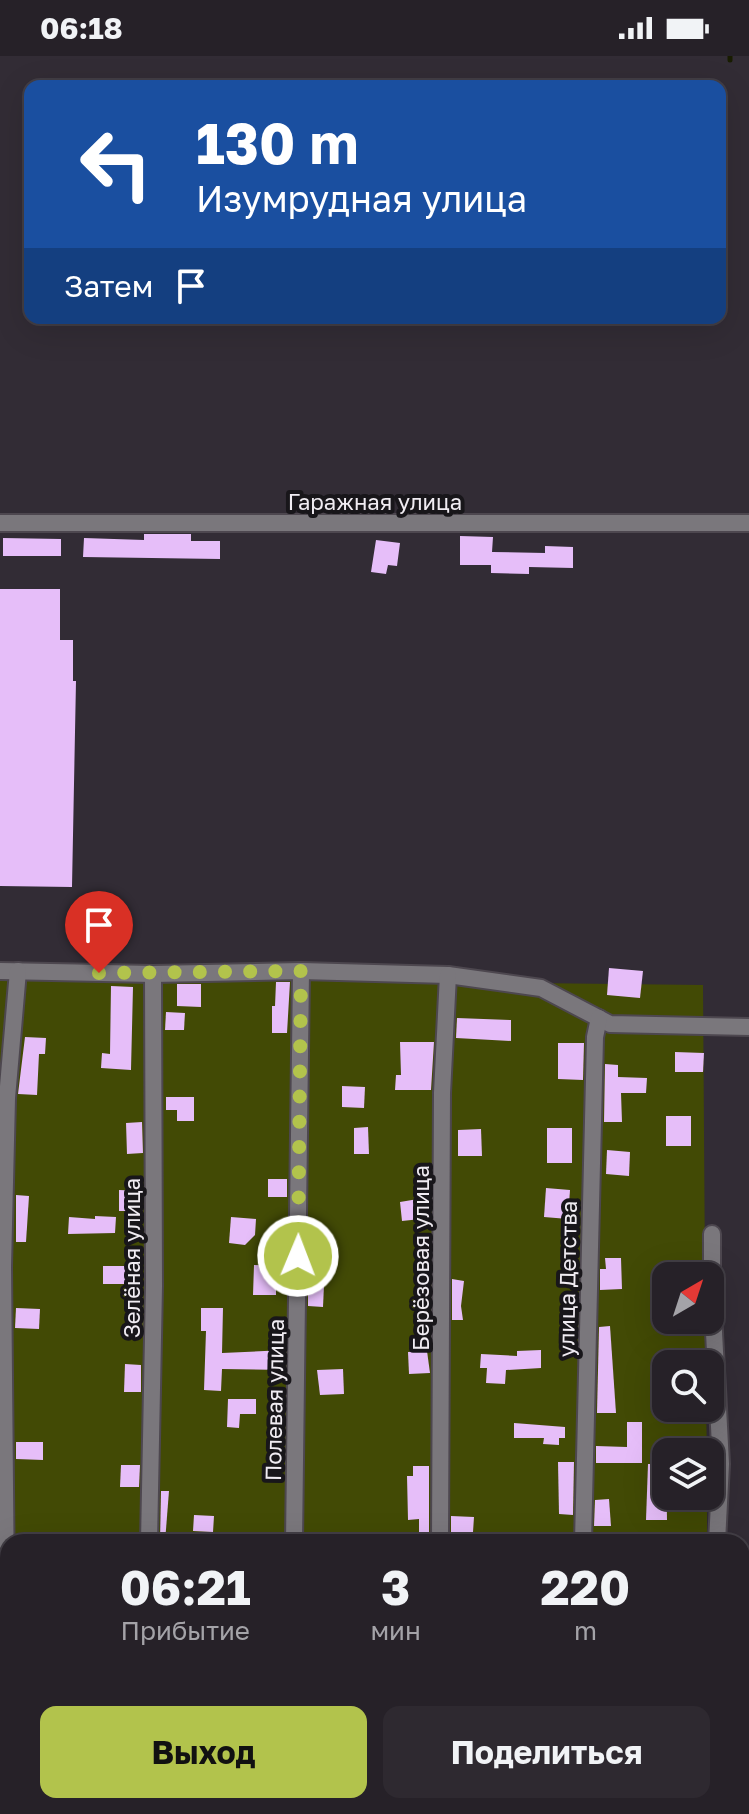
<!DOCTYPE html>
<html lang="ru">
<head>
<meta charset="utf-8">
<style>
  body { margin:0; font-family:"Golos Text",sans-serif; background:#2e2930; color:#f1f3f6; height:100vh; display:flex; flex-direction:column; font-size:30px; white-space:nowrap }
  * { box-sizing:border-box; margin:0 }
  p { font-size:26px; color:#a4a3a8 }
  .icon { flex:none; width:44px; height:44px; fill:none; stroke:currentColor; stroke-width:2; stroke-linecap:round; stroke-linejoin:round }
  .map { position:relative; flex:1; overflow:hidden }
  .sheet { position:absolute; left:0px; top:1478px; width:750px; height:280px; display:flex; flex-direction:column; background:#262128; border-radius:24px 24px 0 0; box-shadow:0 8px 32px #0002,0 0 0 2px #423e45 }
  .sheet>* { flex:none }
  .guide { position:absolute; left:24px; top:24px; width:702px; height:244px; border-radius:16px; box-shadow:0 8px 32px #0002,0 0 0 2px #423e45; background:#1a4fa0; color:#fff; overflow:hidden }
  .needle { width:52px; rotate:39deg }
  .tools { position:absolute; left:652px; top:1206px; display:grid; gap:16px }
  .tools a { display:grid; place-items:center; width:72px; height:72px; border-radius:16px; background:#262128; box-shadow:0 8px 32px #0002,0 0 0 2px #423e45; font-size:40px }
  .pin { position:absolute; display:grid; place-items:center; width:68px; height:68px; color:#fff; margin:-82px -34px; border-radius:50% 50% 50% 0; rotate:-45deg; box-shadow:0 0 8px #0007 }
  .pin .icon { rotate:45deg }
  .me { position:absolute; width:88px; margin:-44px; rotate:1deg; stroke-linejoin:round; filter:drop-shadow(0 0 6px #0008) }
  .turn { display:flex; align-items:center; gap:28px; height:168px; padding:0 40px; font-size:36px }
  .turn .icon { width:104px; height:104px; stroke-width:2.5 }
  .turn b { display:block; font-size:56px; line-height:68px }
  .then { display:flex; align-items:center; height:76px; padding:0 40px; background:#0003; gap:16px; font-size:30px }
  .eta { display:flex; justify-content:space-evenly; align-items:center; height:136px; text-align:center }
  .eta b { font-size:48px; font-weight:700; line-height:56px }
  .primary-button { display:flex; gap:16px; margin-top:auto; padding:16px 40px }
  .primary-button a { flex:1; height:92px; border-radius:16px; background:#b2c34c; color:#111; font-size:32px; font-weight:700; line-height:92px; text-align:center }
  .primary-button a+a { background:#2e2930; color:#f1f3f6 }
  .status { display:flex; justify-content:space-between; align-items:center; height:56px; padding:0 40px; background:#262128; direction:ltr }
  .status svg { height:22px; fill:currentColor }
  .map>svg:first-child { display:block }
  .green { fill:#424a05 }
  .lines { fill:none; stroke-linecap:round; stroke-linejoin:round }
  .stream { stroke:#181c00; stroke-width:5 }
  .building { fill:#e6bef9 }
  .street-casing { stroke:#4d474f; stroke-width:20 }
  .street { stroke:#7a777c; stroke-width:16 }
  .route { stroke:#b2c34c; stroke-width:14; stroke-dasharray:0 25.2 }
  .labels { text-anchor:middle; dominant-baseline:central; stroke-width:8; stroke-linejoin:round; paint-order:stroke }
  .street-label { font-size:22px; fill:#f0ecf2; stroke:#18161a }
</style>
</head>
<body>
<div class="status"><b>06:18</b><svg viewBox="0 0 49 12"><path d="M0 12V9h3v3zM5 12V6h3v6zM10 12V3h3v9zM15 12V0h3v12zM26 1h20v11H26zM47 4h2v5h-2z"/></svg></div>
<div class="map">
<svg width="749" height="1758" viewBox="0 0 749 1758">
  <rect width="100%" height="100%" fill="#322c35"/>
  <path class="green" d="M0 921 703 929 705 1220H666V1264H705L706 1308H666V1352H706L707 1396H666V1440H707V1486H8V1750H707V1758H0Z"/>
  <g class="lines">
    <path class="stream" d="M730 0V4"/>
  </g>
  <g class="building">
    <path d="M144 478H191V485H220V503L83 501 84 482 144 484Z"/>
    <path d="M460 480 493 481 492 496 545 497V490L573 491V512L529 511V518L491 517V509H460Z"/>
    <path d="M3 482 61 483V500H3Z"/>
    <path d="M376 484 400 487 397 510 388 509 386 518 371 516Z"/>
    <path d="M0 533H60V584H73V625H76L72 831 0 830Z"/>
    <path d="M609 912 643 915 640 942 607 939Z"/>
    <path d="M276 926H290L287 977H272V950H275Z"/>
    <path d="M177 928H201V951L177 950Z"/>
    <path d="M111 930 133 931 131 1014 101 1012 102 997 110 998Z"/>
    <path d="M166 956 185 957 184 974H165Z"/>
    <path d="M457 962 511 964V985L456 982Z"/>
    <path d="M25 981 46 982 45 998H39L37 1039 18 1038Z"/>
    <path d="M400 986H434L431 1034H395L396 1019H401Z"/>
    <path d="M558 987H584L583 1024 558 1023Z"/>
    <path d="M675 996 704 997 703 1016H675Z"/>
    <path d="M605 1008 618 1009V1021L647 1022 646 1037H621L622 1066H604Z"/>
    <path d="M342 1030 365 1031 364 1052 342 1051Z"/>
    <path d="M166 1041H194V1065H177V1054H166Z"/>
    <rect x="666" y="1060" width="25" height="30"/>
    <path d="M142 1066 143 1097 127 1098 126 1067Z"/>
    <path d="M368 1071 369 1098H354V1072Z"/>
    <rect x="547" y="1072" width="25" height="35"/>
    <path d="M481 1073 482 1100H458V1074Z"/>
    <path d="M607 1094 630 1096 629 1120 606 1118Z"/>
    <rect x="268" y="1123" width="19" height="18"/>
    <path d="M546 1132 570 1134 568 1163 544 1161Z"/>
    <path d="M119 1134 143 1135V1155H119Z"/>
    <path d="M16 1139 29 1140 26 1186H16Z"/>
    <path d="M418 1143 419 1149 430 1148V1162L402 1165 400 1146Z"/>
    <path d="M95 1160 116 1161 115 1177 68 1178 69 1161 95 1163Z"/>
    <path d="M231 1161 256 1163 255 1179 245 1189 229 1187Z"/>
    <path d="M605 1202H621L622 1233 600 1234V1213H606Z"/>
    <path d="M132 1206 143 1207 142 1278H134L133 1251H126L128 1228H103V1210H132Z"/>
    <path d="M254 1209 282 1210 281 1225H276V1239H253Z"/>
    <path d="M452 1223 464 1225 461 1250 463 1264H452Z"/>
    <path d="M308 1228 324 1229 323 1251 308 1250Z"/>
    <path d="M16 1252 40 1253 39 1273 15 1272Z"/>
    <path d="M201 1252H223L222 1297 285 1294V1314L222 1313 221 1335 204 1334 206 1275H201Z"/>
    <path d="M610 1270 616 1357H597L599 1271Z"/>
    <path d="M541 1294V1312L506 1314 505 1328 486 1327 487 1312H480L481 1298 517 1300V1295Z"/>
    <path d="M427 1295 430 1317 409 1318 408 1296Z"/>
    <path d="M125 1308 141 1309V1336H124Z"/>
    <path d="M343 1313 344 1338 320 1339 317 1314Z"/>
    <path d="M228 1343H256V1358H240L239 1372 227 1371Z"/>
    <path d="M627 1366H642V1407H596V1390L627 1391Z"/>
    <path d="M514 1367 565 1371V1382H559V1389L543 1388 544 1382H514Z"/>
    <path d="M16 1386H43V1404L16 1403Z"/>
    <path d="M558 1406H574L573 1459 559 1458Z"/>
    <path d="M648 1408H666L667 1464H646Z"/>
    <path d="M121 1409H140L139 1431H120Z"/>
    <path d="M413 1410H429V1486H419V1463L408 1464 407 1420H413Z"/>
    <path d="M161 1435H169L165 1486H160Z"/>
    <path d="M609 1443 611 1470H594L595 1444Z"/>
    <path d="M194 1459 214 1460 213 1476 193 1475Z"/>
    <path d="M451 1460 474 1461 473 1476H464V1486H451Z"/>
  </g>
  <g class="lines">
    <g class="street-casing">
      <g id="street">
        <path d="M0 467H749"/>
        <path d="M0 915 153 918 301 915 448 919 541 932 610 968 749 971"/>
        <path d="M712 1178V1239L721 1408 717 1486"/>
        <path d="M149 1486 154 1230 153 918"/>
        <path d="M294 1486 301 915"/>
        <path d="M440 1486 442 1037 448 919"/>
        <path d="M583 1486 595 981 599 962"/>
        <path d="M6 1538 3 1210 7 1042 18 915"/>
        <path d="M742 1540H749"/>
        <path d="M33 1758 34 1750"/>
        <path d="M161 1758 162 1750"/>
        <path d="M287 1758 289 1750"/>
        <path d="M423 1758 424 1750"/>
      </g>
    </g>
    <use href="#street" class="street"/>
  </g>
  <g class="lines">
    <path class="route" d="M99 917 301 915 298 1200"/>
  </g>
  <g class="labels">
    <g class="street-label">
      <text x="375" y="445">Гаражная улица</text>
      <text transform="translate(131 1202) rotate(-90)">Зелёная улица</text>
      <text transform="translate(420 1202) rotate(-90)">Берёзовая улица</text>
      <text transform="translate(567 1223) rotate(-89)">улица Детства</text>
      <text transform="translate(274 1344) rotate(-89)">Полевая улица</text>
    </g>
  </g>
</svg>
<div class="tools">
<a><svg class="needle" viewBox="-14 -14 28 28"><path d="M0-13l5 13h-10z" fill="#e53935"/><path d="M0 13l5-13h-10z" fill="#a4a3a8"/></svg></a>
<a><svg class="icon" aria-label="search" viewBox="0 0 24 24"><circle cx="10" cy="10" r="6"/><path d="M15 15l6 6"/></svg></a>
<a><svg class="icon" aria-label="layers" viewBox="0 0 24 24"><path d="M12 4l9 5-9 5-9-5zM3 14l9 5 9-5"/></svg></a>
</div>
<div class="pin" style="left:99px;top:917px;background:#d93025"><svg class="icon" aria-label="arrive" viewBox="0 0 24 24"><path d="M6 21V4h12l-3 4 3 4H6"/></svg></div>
<svg class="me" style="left:298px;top:1200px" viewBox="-20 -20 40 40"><circle r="17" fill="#b2c34c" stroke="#fff" stroke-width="3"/><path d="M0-11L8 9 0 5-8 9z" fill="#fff"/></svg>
<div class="guide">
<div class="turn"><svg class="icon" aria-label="left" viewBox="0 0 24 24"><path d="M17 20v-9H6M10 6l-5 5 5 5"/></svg><div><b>130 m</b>Изумрудная улица</div></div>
<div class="then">Затем<svg class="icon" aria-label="arrive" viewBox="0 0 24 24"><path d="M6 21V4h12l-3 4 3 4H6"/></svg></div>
</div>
<section class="sheet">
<div class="eta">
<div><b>06:21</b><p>Прибытие</p></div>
<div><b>3</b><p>мин</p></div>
<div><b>220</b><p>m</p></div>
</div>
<div class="primary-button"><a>Выход</a><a>Поделиться</a></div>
</section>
</div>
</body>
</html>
